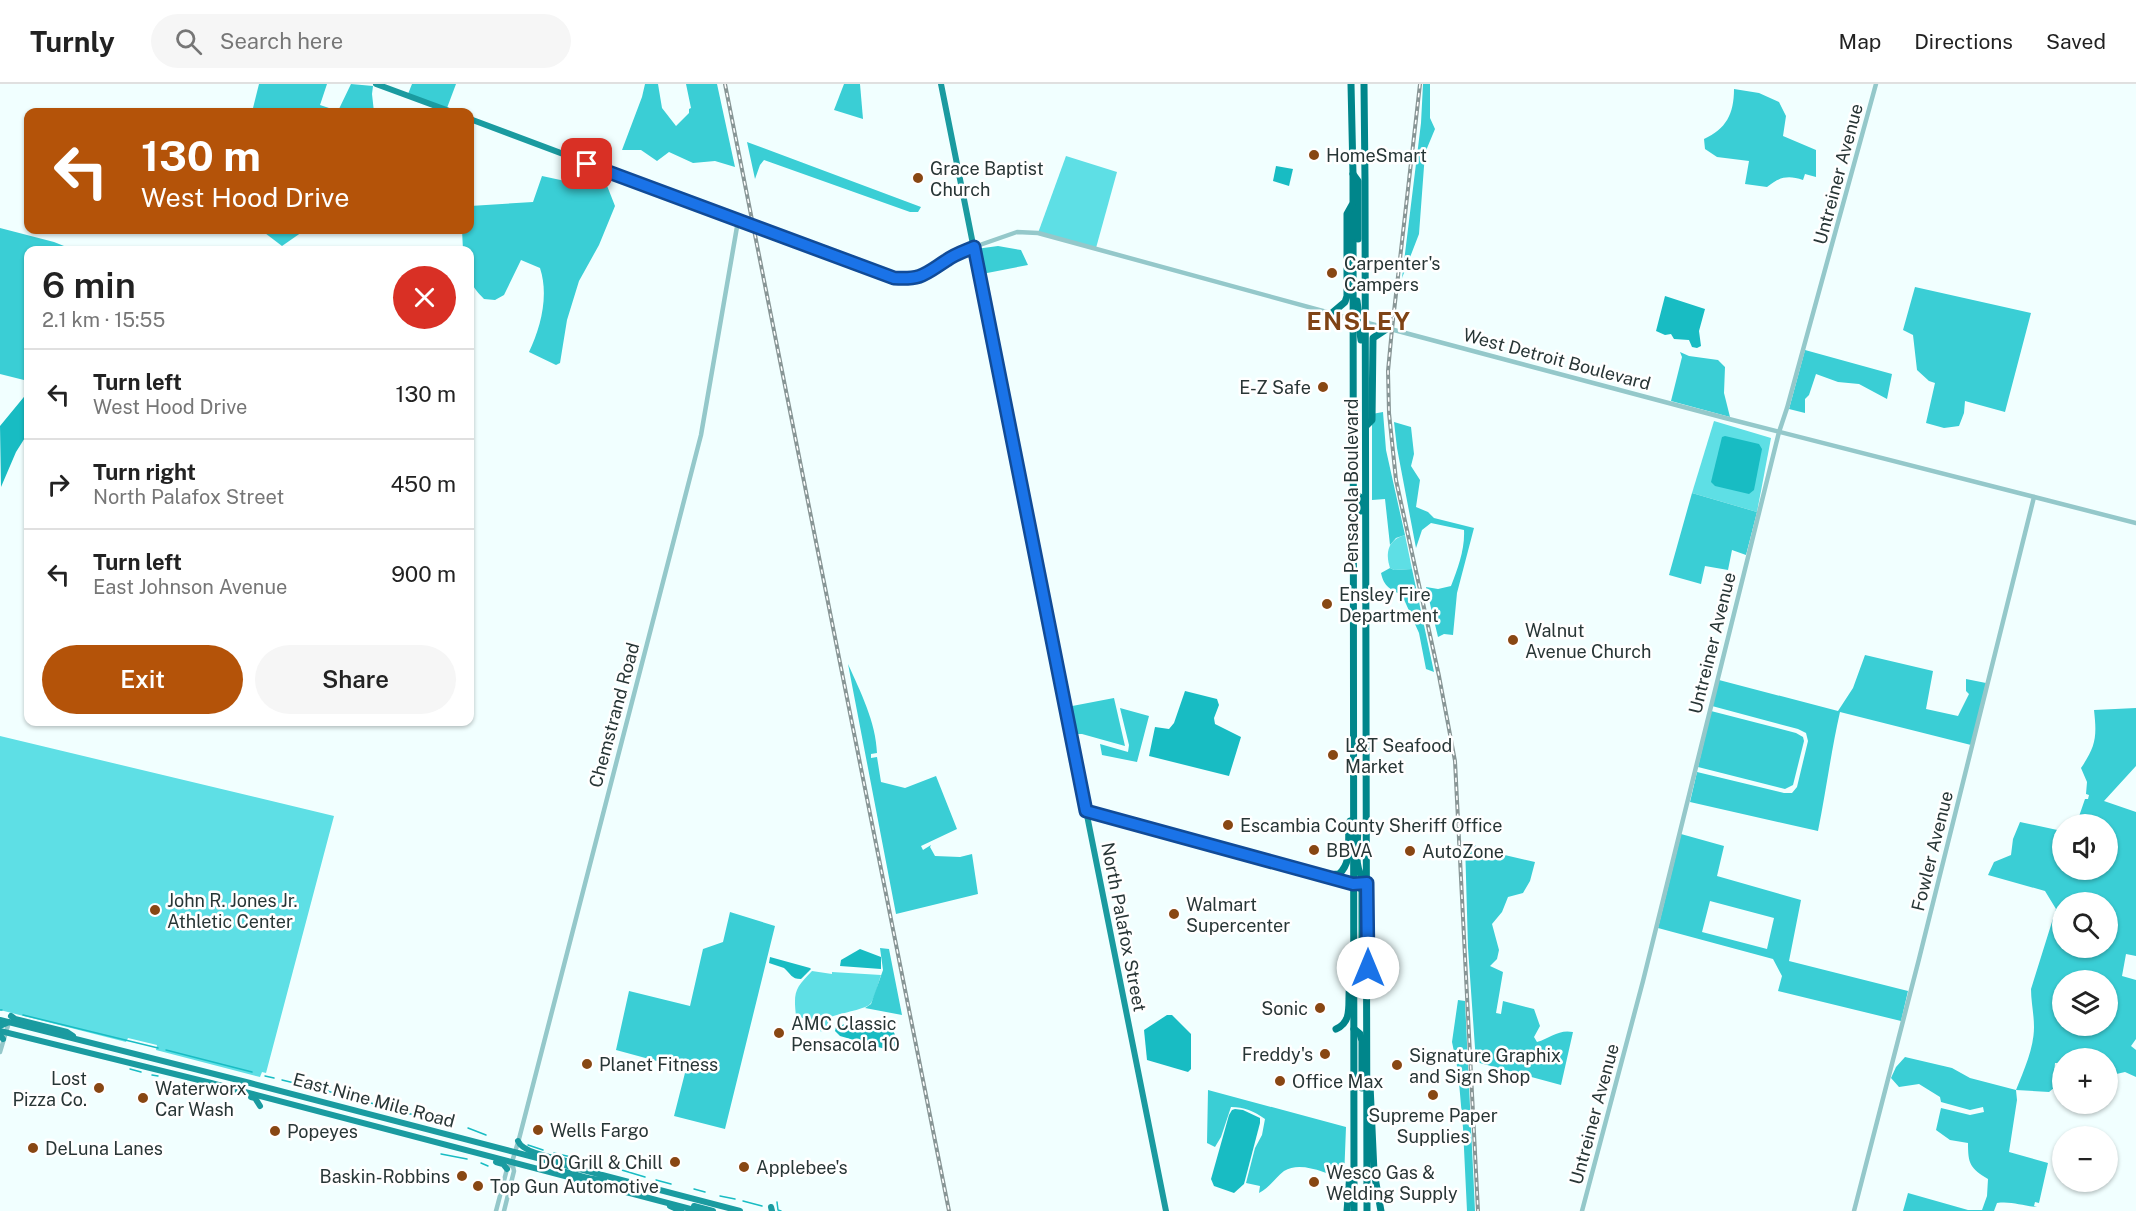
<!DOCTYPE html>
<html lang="en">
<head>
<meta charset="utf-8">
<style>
  body { margin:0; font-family:"Public Sans",sans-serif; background:#f6f6f6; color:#222; height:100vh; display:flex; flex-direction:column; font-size:22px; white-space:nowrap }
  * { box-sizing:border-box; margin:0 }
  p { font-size:20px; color:#767676 }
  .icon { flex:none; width:33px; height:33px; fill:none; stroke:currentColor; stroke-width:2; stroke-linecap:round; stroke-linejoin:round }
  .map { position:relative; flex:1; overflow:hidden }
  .side { position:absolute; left:24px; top:162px; width:450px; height:480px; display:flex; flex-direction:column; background:#fff; border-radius:12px; box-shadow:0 2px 4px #0004 }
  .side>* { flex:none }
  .banner { position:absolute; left:24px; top:24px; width:450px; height:126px; border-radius:12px; box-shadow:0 2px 4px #0004; background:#b45309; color:#fff; overflow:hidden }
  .buttons { position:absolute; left:2052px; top:730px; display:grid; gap:12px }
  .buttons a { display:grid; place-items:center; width:66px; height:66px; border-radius:50%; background:#fff; box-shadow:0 2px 4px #0004; font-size:30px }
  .pin { position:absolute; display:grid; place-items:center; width:51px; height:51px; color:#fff; margin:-26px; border-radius:12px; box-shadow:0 3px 9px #0006 }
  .me { position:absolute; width:66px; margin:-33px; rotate:0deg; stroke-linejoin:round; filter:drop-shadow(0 0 4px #0008) }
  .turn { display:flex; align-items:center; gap:21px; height:126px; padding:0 18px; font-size:27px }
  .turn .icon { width:78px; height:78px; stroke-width:2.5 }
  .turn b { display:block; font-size:42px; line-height:51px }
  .round { display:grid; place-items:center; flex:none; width:63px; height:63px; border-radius:32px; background:#f6f6f6 }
  .headline { display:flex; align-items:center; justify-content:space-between; height:102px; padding:0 18px }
  h1 { font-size:36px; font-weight:600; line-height:45px }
  .action { display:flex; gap:12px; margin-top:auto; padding:12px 18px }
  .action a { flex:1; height:69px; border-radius:36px; background:#b45309; color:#fff; font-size:24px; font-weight:600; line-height:69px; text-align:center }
  .action a+a { background:#f6f6f6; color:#222 }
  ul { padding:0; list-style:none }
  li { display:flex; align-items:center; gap:18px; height:90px; padding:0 18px; border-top:2px solid #e0e0e0 }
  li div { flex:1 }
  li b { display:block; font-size:22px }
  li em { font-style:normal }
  header { display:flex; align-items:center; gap:36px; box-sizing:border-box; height:84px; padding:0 30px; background:#fff; border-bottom:2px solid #e0e0e0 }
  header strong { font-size:28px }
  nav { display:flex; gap:33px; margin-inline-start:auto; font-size:21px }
  .search { width:420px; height:54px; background:#f6f6f6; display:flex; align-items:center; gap:15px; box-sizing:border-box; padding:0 21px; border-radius:33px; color:#767676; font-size:22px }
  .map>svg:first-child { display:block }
  .green { fill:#5edfe5 }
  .forest { fill:#3aced5; fill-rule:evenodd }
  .water { fill:#18bcc3 }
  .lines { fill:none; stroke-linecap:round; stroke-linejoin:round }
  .stream { stroke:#18bcc3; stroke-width:1.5 }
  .minor { stroke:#94c8ca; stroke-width:4.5 }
  .major { stroke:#1a9ba0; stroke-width:6 }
  .highway { stroke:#00868b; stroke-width:7 }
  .rail-casing { stroke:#889696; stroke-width:4 }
  .rail { stroke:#fff; stroke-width:1.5; stroke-dasharray:4.5; stroke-linecap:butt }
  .route-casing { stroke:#114b97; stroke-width:15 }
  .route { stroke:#1a73e8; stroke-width:10 }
  .poi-dot { fill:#884713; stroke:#fff; stroke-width:2 }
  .labels { text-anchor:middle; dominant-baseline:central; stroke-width:5; stroke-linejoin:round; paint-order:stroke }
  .poi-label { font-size:18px; fill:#283636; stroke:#fff; text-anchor:start }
  .street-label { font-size:18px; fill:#283636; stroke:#fff }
  .district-label { font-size:24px; font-weight:bold; letter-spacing:1.5px; fill:#7f4315; stroke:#fff }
</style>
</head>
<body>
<header>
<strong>Turnly</strong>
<div class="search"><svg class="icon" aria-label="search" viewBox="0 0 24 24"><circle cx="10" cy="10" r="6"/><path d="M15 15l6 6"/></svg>Search here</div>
<nav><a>Map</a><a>Directions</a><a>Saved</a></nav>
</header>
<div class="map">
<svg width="2136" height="1127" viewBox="0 0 2136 1127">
  <rect width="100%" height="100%" fill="#f1ffff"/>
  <g class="green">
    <path d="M1066 72 1117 88 1096 164 1038 149Z"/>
    <path d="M1714 337 1771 354 1757 428 1692 409Z"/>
    <path d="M1405 451 1412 485 1394 486 1390 484C1385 468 1388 456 1405 451Z"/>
    <path d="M0 652 334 732 266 989 262 988 260 993 156 966 157 961 128 954 126 958 0 926Z"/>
    <path d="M812 887 832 890V888L881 891C878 899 876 911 871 919 868 925 840 929 831 933L824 947 811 948 813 937 796 932C793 906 796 904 812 887Z"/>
  </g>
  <g class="forest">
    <path d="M259 0H327L320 21 338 27 351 0 373 2 372 10 374 28H252Z"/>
    <path d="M412 0H456L447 24 408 10Z"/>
    <path d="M645 0H658L662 24 676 42 689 29V25L691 24 686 0H717L735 83 715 77 693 79 669 68 657 77 641 66H622L642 13Z"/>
    <path d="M844 0H860L863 35 834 26Z"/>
    <path d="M1423 0H1430V34L1435 45 1425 69 1419 150 1402 194 1421 39Z"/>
    <path d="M1734 5 1759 9 1779 18 1786 32 1783 52 1816 66V93L1805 90 1803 96C1788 91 1779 93 1767 103L1745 100 1749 77 1717 73 1705 65 1704 55C1726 45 1734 30 1734 5Z"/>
    <path d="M747 58 921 123 918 128H910L764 76 760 81 755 95Z"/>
    <path d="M542 92 579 100 604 94 615 122 599 161 579 197 567 236 560 279 556 281 529 268C541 243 549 211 540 184L521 176 504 211 495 216 484 215C465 196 470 191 470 166H463L462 146H470V122L533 118Z"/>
    <path d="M0 144 54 158 74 166H28V297L0 290Z"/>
    <path d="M261 146H305L282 162Z"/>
    <path d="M998 162 1021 166 1028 181 982 190 976 165Z"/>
    <path d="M1915 203 2031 229 2005 328 1965 317 1964 329 1959 342 1944 344 1926 339 1935 299 1929 297 1917 286 1913 251 1903 246Z"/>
    <path d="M1805 266 1892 290 1887 315 1859 300 1838 298 1816 290 1809 311 1805 315V329L1789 325Z"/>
    <path d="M1680 268 1689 272 1718 276 1725 283 1724 309 1730 333 1671 317 1682 273Z"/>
    <path d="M1383 328 1386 366 1405 451 1396 454 1390 461 1385 415 1372 416V330Z"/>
    <path d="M1394 338 1411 343 1414 370 1411 382 1420 396 1416 423 1428 428 1434 434 1474 444 1457 509 1453 551 1444 550 1438 553 1426 503 1438 505 1451 502C1458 484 1465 465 1464 446L1431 439 1422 446 1416 464 1397 364Z"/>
    <path d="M1692 409 1757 428 1746 471 1732 466 1728 486 1705 482 1701 500 1669 491Z"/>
    <path d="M1390 484 1394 486 1412 485 1434 588 1426 585 1419 549 1402 511C1390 505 1384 503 1381 489Z"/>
    <path d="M1865 571 1933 587 1926 625 1958 632 1969 610 1966 607V595L1986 599 1971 661 1840 628C1831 668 1826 707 1818 747L1690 718 1697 688 1784 709H1792L1797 703 1808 657 1806 649 1798 645 1712 622 1719 596 1838 627 1853 604Z"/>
    <path d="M848 580C860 607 876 638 877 669L871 670V674L877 673 881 698 905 704 936 692 957 745 921 762 923 766 931 761 930 763 935 772 960 773 972 770 978 810 896 830Z"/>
    <path d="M1114 614 1125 662 1082 650H1073L1067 623Z"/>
    <path d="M1120 624 1149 632 1137 678 1102 671 1100 660 1128 668 1129 661Z"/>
    <path d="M2136 624V682L2104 717 2136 728V872L2126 870 2122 892 2136 896V955L2131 962 2136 966V993L2125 988 2108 992V975H2062V979H2055L2054 990 2061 998 2049 1008 2016 1006 2017 1016 2009 1068 2048 1079 2039 1119 2035 1118 2034 1122 2037 1123C2022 1122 2012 1117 1997 1119L1994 1127H1903L1908 1109 1968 1126H1982L1987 1112 1988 1095C1970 1084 1968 1080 1968 1059L1950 1056 1936 1046 1941 1024 1970 1031 1984 1028 1983 1023 1970 1026 1941 1018 1940 1013 1919 1000 1899 1003 1891 994 1896 983 1905 973 1952 984 1970 994 2016 1006C2024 986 2034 964 2034 943 2034 930 2031 918 2031 905L2056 825 2045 807 1988 791 1994 778 2011 771 2013 755 2020 738 2062 747V786H2108V741H2076L2085 715H2088L2089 711 2086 710 2087 698 2081 684C2096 662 2097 653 2094 626ZM2062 819H2108V864H2062ZM2062 897H2108V942H2062Z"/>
    <path d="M1711 627 1796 649 1803 653 1804 657 1793 701 1785 705 1698 683Z"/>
    <path d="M1681 750 1724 762 1717 792 1801 816 1789 877 1908 907 1901 937 1778 907 1782 892 1773 875 1658 844ZM1710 817 1774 834 1767 865 1702 848Z"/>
    <path d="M1465 758 1496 769 1535 778 1530 797 1523 809 1508 813 1502 828 1492 840 1499 866 1497 875 1490 882 1503 888 1496 929 1501 930 1503 917 1534 925 1540 942 1534 953 1537 958C1550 954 1559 945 1573 948L1561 1001 1476 978 1468 864Z"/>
    <path d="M730 828 775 842 725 1045 674 1032 686 985 616 966 629 907 690 922 703 865 723 858Z"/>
    <path d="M880 864 889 865 902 931 865 924 871 920 883 886Z"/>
    <path d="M1458 916 1465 917 1475 1127H1467L1463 1044 1458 987 1452 958Z"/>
    <path d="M1208 1006 1346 1043 1344 1095C1327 1090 1301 1076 1284 1087 1275 1094 1270 1103 1259 1109L1260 1102 1246 1099 1255 1064 1262 1051 1265 1035C1254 1027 1244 1023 1231 1023L1221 1053 1215 1063 1207 1059Z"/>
  </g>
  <g class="water">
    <path d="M1276 82 1293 85 1289 102 1273 97Z"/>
    <path d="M1665 212 1705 225 1699 247 1701 262 1697 264 1692 263 1689 256 1674 255 1671 250 1665 251 1656 247Z"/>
    <path d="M28 308V349L16 368 1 403 0 342Z"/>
    <path d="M1725 352 1759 360 1762 365 1754 406 1749 410 1715 402 1711 398 1722 353Z"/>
    <path d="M1185 607 1217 615 1219 621 1214 634 1215 640 1241 653 1229 692 1149 672 1155 643 1169 645 1174 639Z"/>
    <path d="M860 865 881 873V885L840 882 841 876Z"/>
    <path d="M770 873 810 884 811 885 801 895C791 895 791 890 784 884L769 879Z"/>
    <path d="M1167 931H1172L1191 950V985L1188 988 1147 976 1144 946Z"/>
    <path d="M866 937C890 939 895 943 899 966L892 967 840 952 835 947 836 943 848 939Z"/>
    <path d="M1235 1025 1243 1026 1260 1034V1039L1244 1100 1234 1109 1214 1102 1211 1095 1229 1031 1232 1026Z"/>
  </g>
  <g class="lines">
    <g class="stream">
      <path d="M0 926H2"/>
      <path d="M23 931 158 964"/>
      <path d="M166 966 252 988"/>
      <path d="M130 985 141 988"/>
      <path d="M152 991 158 992"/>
      <path d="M265 992 274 994"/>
      <path d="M282 996 315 1004"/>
      <path d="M327 1007 378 1021"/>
      <path d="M407 1029 428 1035"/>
      <path d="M468 1044 486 1051"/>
      <path d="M528 1061 543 1066"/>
      <path d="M554 1069 571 1073"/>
      <path d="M441 1070 467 1075"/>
      <path d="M582 1076 601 1081"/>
      <path d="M481 1079 488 1082"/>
      <path d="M615 1084 645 1093"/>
      <path d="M656 1096 671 1100"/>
      <path d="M694 1105 705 1108"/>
      <path d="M720 1112 735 1115"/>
      <path d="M743 1117 762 1122"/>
      <path d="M777 1118 778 1126 781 1127"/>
    </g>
    <g class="minor">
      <path d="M974 163 1017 148 1038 149 1356 236"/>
      <path d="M1364 238 1725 334 2136 439"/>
      <path d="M1086 727 1355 799"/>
      <path d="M0 968 9 938"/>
      <path d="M496 1127 507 1085 512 1078 519 1055 701 351 738 137"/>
      <path d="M504 1127 514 1087 512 1078"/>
      <path d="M1582 1127 1643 897 1779 348 1787 324 1876 0"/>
      <path d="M1854 1127 1919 875 2034 413"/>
    </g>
    <g class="major">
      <path d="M376 0 452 28"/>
      <path d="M941 0 1166 1127"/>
      <path d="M470 35 894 194C922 196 925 190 947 176 955 170 965 167 974 163"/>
      <path d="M11 932 15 935 67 948 73 952"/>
      <path d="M0 936 250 999 740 1127"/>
      <path d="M0 942 9 938"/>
      <path d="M0 947 211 999 698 1127"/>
      <path d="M0 951 3 955"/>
      <path d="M251 1013 255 1014 260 1022"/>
      <path d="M518 1057C523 1070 561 1075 574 1079L580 1082"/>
      <path d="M496 1078 503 1080 507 1085"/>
      <path d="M555 1087C572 1086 588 1098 604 1095"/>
      <path d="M670 1122 681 1127"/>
      <path d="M694 1122 713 1127"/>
      <path d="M771 1123 772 1127"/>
    </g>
    <g class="highway">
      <path d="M1351 0 1353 90 1354 1127"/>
      <path d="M1364 0 1365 96 1367 1127"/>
      <path d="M1353 90 1358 97V155"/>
      <path d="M1357 217 1359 232 1366 238"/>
      <path d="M1332 229 1345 218 1347 212V130L1352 121"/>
      <path d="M1353 235 1359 242 1361 256"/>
      <path d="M1366 342 1372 336 1373 254 1388 244"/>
      <path d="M1353 408 1360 413 1361 427"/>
      <path d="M1358 742C1358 760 1352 787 1367 799"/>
      <path d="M1324 791 1339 790C1354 777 1346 754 1350 737"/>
      <path d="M1353 799 1359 802 1362 807V890L1365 900"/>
      <path d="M1336 945C1357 936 1344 911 1352 893"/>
      <path d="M1354 945 1360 950 1362 957V1004"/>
      <path d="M1370 1001 1374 1088 1381 1127"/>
      <path d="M1347 1127 1350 1089"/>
    </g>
    <g class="rail-casing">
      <g id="rail">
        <path d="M725 0 949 1127"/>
        <path d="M1420 0 1392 245 1388 287 1389 329 1396 396 1439 592 1455 677 1478 1127"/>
      </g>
    </g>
    <use href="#rail" class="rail"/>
  </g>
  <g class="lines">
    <g class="route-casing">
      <path id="route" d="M587 80 894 194C922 196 925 190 947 176 955 170 965 167 974 163L1086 727 1353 800 1367 799 1368 884"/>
    </g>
    <use href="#route" class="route"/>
  </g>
  <g class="poi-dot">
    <circle cx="1314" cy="71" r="6"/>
    <circle cx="918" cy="94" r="6"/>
    <circle cx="1332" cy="189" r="6"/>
    <circle cx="1323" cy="303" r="6"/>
    <circle cx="1327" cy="520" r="6"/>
    <circle cx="1513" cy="556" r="6"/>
    <circle cx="1333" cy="671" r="6"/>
    <circle cx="1228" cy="741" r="6"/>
    <circle cx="1314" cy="766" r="6"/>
    <circle cx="1410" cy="767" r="6"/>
    <circle cx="155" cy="826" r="6"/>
    <circle cx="1174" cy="830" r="6"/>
    <circle cx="1320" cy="924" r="6"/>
    <circle cx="779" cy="949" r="6"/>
    <circle cx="1325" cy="970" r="6"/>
    <circle cx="587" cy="980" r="6"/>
    <circle cx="1397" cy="981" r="6"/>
    <circle cx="1280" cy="997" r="6"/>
    <circle cx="99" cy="1004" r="6"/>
    <circle cx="1433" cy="1011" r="6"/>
    <circle cx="143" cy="1014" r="6"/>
    <circle cx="538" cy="1046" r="6"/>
    <circle cx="275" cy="1047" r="6"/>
    <circle cx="33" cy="1064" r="6"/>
    <circle cx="675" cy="1078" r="6"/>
    <circle cx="744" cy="1083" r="6"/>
    <circle cx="462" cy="1092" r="6"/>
    <circle cx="1314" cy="1098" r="6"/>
    <circle cx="478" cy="1102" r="6"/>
  </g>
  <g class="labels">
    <g class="poi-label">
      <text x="1326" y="71">HomeSmart</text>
      <text x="930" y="84">Grace Baptist<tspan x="930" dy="21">Church</tspan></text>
      <text x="1344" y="179">Carpenter's<tspan x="1344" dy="21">Campers</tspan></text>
      <text x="1311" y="303" text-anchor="end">E-Z Safe</text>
      <text x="1339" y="510">Ensley Fire<tspan x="1339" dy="21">Department</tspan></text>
      <text x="1525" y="546">Walnut<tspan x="1525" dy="21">Avenue Church</tspan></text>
      <text x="1345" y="661">L&amp;T Seafood<tspan x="1345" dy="21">Market</tspan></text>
      <text x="1240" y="741">Escambia County Sheriff Office</text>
      <text x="1326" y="766">BBVA</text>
      <text x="1422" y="767">AutoZone</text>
      <text x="167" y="816">John R. Jones Jr.<tspan x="167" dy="21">Athletic Center</tspan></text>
      <text x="1186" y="820">Walmart<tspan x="1186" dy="21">Supercenter</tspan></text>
      <text x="1308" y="924" text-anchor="end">Sonic</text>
      <text x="791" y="939">AMC Classic<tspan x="791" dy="21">Pensacola 10</tspan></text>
      <text x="1313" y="970" text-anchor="end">Freddy's</text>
      <text x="1409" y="971">Signature Graphix<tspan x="1409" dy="21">and Sign Shop</tspan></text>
      <text x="599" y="980">Planet Fitness</text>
      <text x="87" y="994" text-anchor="end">Lost<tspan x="87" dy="21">Pizza Co.</tspan></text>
      <text x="1292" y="997">Office Max</text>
      <text x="155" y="1004">Waterworx<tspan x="155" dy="21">Car Wash</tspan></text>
      <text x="1433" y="1031" text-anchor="middle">Supreme Paper<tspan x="1433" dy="21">Supplies</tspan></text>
      <text x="550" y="1046">Wells Fargo</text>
      <text x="287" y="1047">Popeyes</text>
      <text x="45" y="1064">DeLuna Lanes</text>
      <text x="663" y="1078" text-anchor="end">DQ Grill &amp; Chill</text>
      <text x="756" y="1083">Applebee's</text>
      <text x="1326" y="1088">Wesco Gas &amp;<tspan x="1326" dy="21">Welding Supply</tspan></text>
      <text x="450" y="1092" text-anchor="end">Baskin-Robbins</text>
      <text x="490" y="1102">Top Gun Automotive</text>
    </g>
    <g class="street-label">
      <text transform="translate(1838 90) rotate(-75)">Untreiner Avenue</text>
      <text transform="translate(1557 275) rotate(15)">West Detroit Boulevard</text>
      <text transform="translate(1351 402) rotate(-90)">Pensacola Boulevard</text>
      <text transform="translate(1712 559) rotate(-76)">Untreiner Avenue</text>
      <text transform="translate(614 631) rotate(-75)">Chemstrand Road</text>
      <text transform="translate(1932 767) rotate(-76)">Fowler Avenue</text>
      <text transform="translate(1124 843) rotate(79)">North Palafox Street</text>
      <text transform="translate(374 1016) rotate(15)">East Nine Mile Road</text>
      <text transform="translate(1594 1030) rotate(-75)">Untreiner Avenue</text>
    </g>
    <g class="district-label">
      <text x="1359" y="237">ENSLEY</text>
    </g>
  </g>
</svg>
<div class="buttons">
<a><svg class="icon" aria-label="sound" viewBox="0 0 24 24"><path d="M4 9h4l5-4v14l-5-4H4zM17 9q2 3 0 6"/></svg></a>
<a><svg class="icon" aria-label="search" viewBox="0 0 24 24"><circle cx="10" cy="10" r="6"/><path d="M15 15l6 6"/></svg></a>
<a><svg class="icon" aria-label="layers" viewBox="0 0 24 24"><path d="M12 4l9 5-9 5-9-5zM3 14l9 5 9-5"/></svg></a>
<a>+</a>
<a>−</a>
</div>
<div class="pin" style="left:587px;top:80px;background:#d93025"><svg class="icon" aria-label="arrive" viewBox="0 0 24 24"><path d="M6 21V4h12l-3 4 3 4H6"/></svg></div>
<svg class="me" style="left:1368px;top:884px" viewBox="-20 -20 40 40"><circle r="19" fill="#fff"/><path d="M0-13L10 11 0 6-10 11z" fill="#1a73e8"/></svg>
<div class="banner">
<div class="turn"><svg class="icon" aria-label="left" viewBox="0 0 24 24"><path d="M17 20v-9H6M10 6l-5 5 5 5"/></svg><div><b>130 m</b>West Hood Drive</div></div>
</div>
<section class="side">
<div class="headline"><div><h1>6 min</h1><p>2.1 km · 15:55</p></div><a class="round" style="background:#d93025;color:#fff"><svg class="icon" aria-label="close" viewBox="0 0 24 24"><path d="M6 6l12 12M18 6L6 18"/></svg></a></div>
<ul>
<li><svg class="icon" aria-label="left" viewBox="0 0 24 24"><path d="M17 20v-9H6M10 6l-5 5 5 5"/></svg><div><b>Turn left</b><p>West Hood Drive</p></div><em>130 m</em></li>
<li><svg class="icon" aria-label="right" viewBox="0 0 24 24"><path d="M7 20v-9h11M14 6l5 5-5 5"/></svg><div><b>Turn right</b><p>North Palafox Street</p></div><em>450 m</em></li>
<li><svg class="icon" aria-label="left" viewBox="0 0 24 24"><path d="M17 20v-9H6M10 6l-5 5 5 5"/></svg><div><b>Turn left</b><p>East Johnson Avenue</p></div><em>900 m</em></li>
</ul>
<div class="action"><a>Exit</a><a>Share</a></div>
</section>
</div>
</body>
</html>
